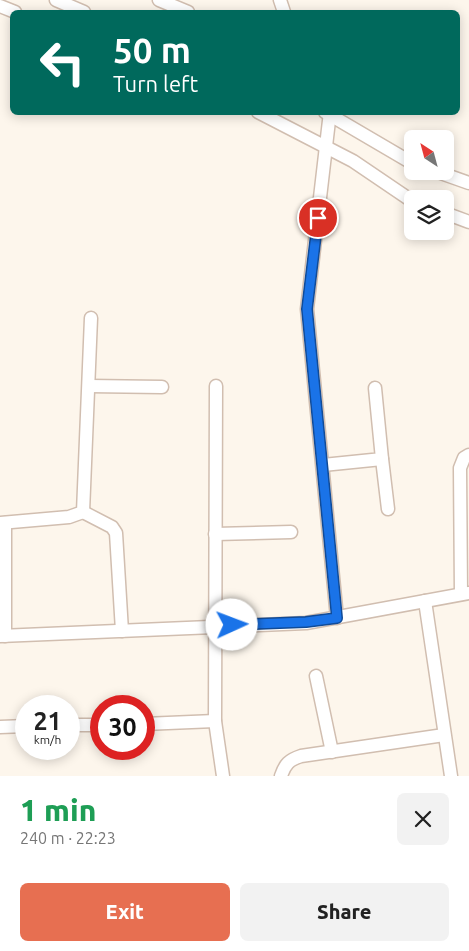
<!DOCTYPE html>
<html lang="en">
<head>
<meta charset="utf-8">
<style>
  body { margin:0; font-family:Ubuntu,sans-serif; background:#f2f2f2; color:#222; height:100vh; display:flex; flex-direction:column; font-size:19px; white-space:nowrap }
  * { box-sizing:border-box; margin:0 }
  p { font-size:16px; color:#767676 }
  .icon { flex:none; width:28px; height:28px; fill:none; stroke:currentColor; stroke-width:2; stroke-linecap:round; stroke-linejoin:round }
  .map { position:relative; height:776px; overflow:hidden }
  .side { display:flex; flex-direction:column; background:#fff; flex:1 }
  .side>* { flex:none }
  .hud { position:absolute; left:10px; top:10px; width:450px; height:105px; border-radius:8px; box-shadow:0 2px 12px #0003; background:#00695c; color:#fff; overflow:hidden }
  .needle { width:32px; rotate:324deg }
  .controls { position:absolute; left:404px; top:130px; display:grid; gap:10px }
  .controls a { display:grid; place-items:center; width:50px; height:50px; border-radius:8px; background:#fff; box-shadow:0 2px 12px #0003; font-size:25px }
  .speed { position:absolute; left:15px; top:695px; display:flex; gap:10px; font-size:25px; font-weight:700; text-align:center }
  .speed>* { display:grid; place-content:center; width:65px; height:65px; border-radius:50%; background:#fff; box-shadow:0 2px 12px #0003; line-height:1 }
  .speed small { font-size:12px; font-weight:400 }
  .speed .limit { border:8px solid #d22; background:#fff; color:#111 }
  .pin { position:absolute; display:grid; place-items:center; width:42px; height:42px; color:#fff; margin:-21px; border:2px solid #fff; border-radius:50%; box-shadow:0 1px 5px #0007 }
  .me { position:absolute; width:55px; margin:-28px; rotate:88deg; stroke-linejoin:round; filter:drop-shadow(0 0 4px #0008) }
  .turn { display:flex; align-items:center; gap:18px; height:105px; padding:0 20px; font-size:22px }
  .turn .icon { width:65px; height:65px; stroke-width:2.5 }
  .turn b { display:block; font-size:35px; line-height:42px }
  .round { display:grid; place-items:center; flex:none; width:52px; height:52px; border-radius:8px; background:#f2f2f2 }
  .summary { display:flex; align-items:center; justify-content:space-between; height:85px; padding:0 20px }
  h1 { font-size:30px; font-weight:800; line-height:38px; color:#1e9e55 }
  .button { display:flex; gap:10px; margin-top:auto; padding:10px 20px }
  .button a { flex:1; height:58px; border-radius:8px; background:#e76f51; color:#fff; font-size:20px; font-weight:800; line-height:58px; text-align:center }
  .button a+a { background:#f2f2f2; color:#222 }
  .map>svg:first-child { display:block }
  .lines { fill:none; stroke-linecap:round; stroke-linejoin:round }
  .minor-casing { stroke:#d1beb0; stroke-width:15 }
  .minor { stroke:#fff; stroke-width:12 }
  .route-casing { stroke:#114b97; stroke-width:12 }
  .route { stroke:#1a73e8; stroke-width:9 }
</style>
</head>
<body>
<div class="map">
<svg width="469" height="776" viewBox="0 0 469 776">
  <rect width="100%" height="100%" fill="#fdf6ec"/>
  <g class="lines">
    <g class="minor-casing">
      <g id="minor">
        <path d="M56 0 84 12"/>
        <path d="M159 0 188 12"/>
        <path d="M280 0 284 12"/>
        <path d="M0 6 15 12"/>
        <path d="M258 112 353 161 412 201"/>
        <path d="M325 112 412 163"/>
        <path d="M330 112 307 309 337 618"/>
        <path d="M435 171 469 183"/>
        <path d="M445 213 469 222"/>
        <path d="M89 386 162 387"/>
        <path d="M216 386 215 721 223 776"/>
        <path d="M382 459 388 509"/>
        <path d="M323 465 382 459 375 388"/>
        <path d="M83 512 112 527 116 533 122 631"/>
        <path d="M0 523 69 517 83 512 91 318"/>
        <path d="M5 523V636"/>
        <path d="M215 534 291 532"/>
        <path d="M461 594 460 468 464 458 469 455"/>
        <path d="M425 601 451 776"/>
        <path d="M0 636 306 623 469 593"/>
        <path d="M316 676 332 752"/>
        <path d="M144 724 215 721"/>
        <path d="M69 725H101"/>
        <path d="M0 727 26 726"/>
        <path d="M281 776C285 764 289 760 301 756L444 735"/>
      </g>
    </g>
    <use href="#minor" class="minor"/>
  </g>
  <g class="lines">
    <g class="route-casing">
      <path id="route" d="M232 625 306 622 337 618 307 309 318 218"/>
    </g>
    <use href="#route" class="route"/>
  </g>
</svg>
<div class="controls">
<a><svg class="needle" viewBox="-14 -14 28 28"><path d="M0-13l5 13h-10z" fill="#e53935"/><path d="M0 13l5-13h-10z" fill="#767676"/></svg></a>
<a><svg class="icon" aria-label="layers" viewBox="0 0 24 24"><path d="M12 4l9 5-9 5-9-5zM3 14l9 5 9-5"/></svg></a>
</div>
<div class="speed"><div>21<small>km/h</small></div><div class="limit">30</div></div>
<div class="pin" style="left:318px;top:218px;background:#d93025"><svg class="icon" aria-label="arrive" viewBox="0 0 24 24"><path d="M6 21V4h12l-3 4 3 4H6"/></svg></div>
<svg class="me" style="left:232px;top:625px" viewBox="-20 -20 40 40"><circle r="19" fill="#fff"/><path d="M0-13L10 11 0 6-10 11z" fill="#1a73e8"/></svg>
<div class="hud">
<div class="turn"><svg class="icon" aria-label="left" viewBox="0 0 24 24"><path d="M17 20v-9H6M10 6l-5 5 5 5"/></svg><div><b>50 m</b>Turn left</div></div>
</div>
</div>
<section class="side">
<div class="summary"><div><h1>1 min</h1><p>240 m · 22:23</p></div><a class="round"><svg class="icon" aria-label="close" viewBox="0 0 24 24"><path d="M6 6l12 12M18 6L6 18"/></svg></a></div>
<div class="button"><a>Exit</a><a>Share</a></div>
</section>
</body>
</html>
